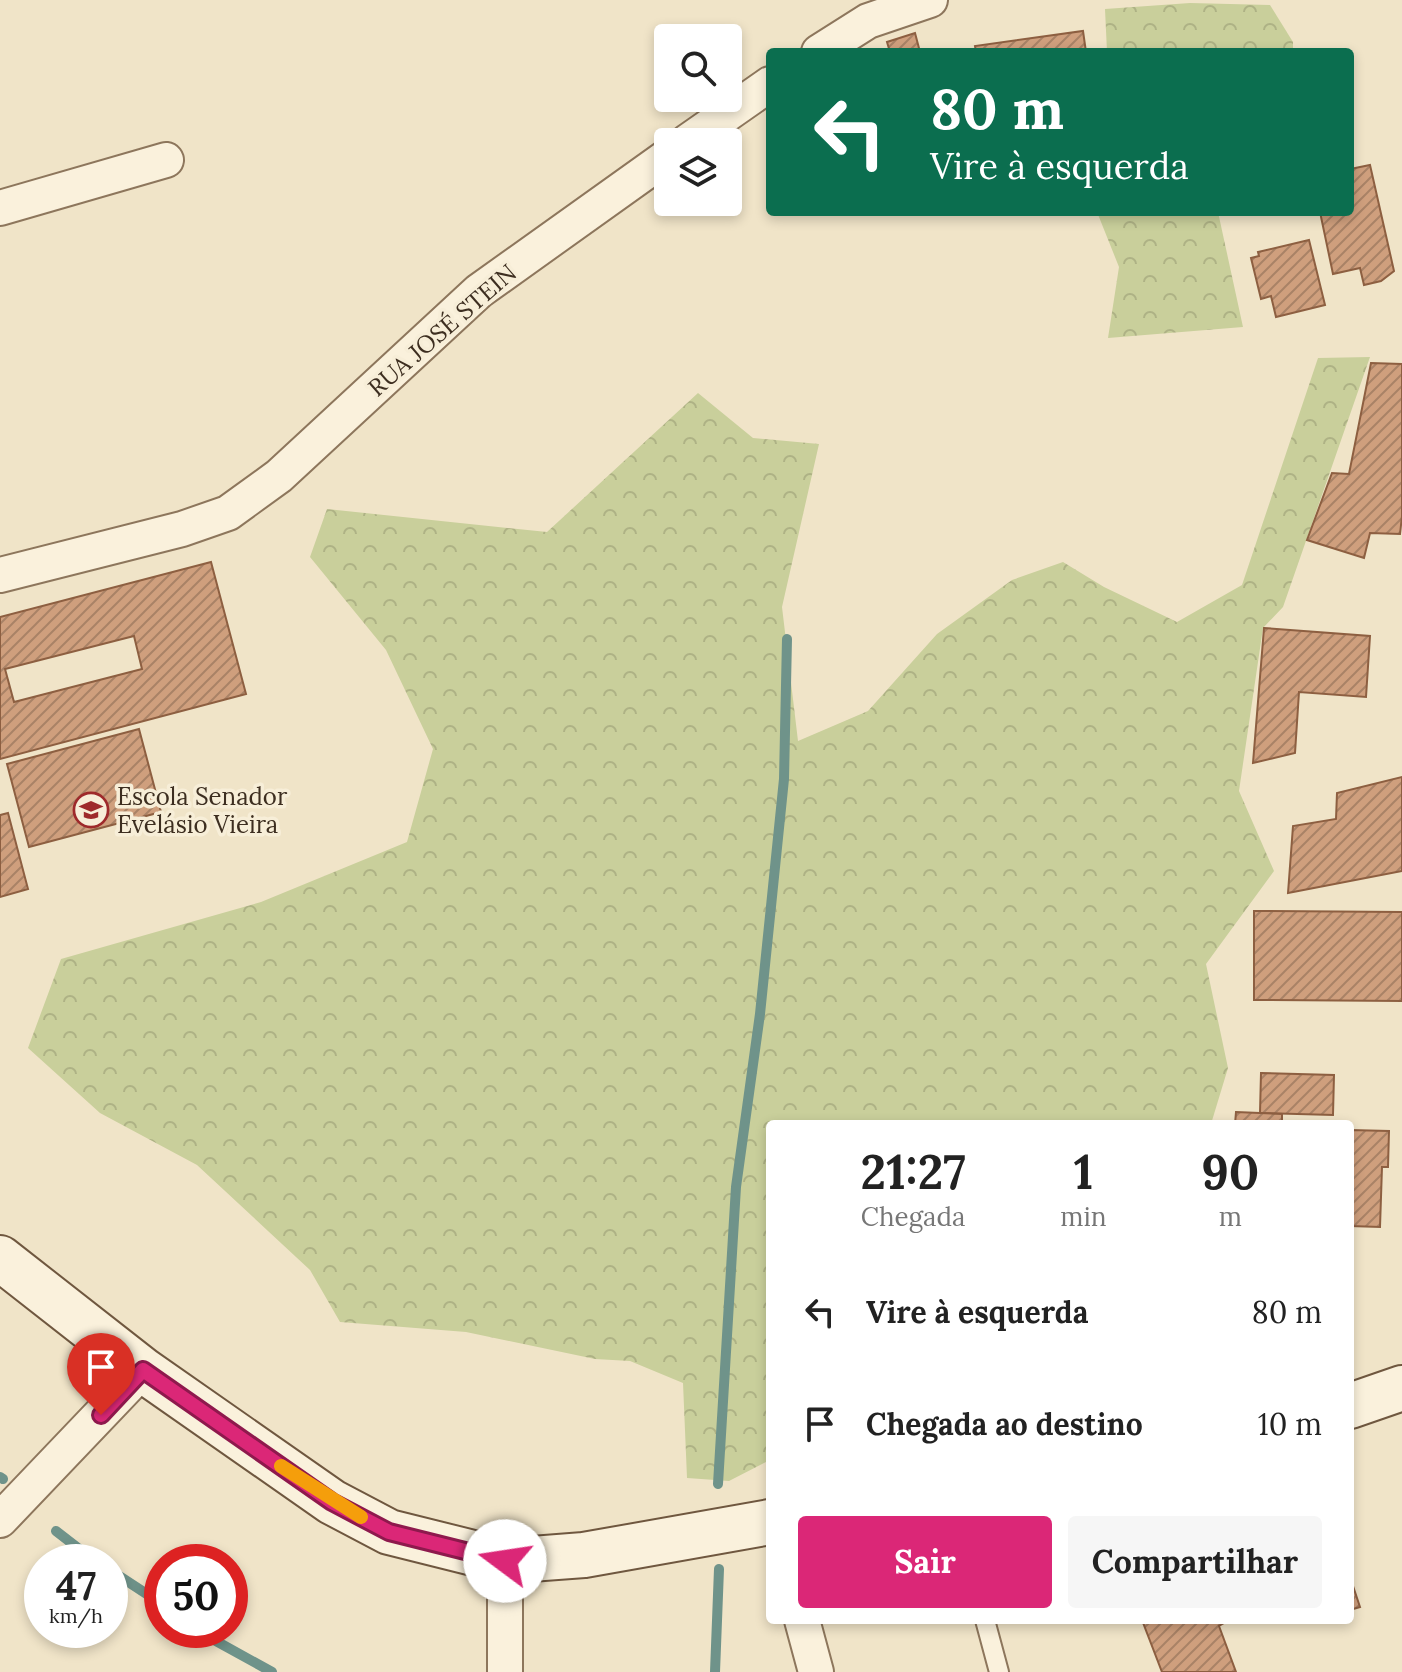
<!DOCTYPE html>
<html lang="pt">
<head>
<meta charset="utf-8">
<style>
  body { margin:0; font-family:Lora,serif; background:#f6f6f6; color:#222; height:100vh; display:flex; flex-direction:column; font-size:30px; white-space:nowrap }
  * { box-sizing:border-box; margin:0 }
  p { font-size:26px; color:#767676 }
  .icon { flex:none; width:44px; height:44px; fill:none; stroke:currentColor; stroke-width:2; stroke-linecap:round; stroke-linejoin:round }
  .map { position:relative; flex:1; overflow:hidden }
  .details { position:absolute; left:766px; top:1120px; width:588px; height:504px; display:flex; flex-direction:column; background:#fff; border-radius:8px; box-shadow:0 4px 12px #0003 }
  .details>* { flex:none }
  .top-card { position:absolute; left:766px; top:48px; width:588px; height:168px; border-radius:8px; box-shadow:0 4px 12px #0003; background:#0b6e4f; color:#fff; overflow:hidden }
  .buttons { position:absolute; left:654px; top:24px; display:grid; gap:16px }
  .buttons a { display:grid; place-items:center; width:88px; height:88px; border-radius:8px; background:#fff; box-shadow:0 4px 12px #0003; font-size:40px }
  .speed { position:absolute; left:24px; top:1544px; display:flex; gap:16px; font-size:40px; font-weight:700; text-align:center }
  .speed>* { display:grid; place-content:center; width:104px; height:104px; border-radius:50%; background:#fff; box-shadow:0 4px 12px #0003; line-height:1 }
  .speed small { font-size:20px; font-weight:400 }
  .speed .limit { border:12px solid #d22; background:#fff; color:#111 }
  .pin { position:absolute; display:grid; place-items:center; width:68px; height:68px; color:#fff; margin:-82px -34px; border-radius:50% 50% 50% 0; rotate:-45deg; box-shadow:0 0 8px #0007 }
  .pin .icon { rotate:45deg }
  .me { position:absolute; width:88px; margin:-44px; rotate:284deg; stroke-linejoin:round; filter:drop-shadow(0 0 6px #0008) }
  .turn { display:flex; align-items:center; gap:28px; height:168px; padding:0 32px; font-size:36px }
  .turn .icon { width:104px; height:104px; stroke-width:2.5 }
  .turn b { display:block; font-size:56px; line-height:68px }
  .eta { display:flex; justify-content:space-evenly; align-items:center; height:136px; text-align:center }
  .eta b { font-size:48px; font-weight:700; line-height:56px }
  .cta { display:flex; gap:16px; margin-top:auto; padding:16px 32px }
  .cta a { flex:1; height:92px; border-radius:8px; background:#db2777; color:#fff; font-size:32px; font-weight:700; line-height:92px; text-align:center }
  .cta a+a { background:#f6f6f6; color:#222 }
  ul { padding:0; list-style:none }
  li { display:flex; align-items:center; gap:24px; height:112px; padding:0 32px }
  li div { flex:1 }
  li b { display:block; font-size:30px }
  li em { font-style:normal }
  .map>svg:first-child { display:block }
  .forest { fill:url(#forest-crowns) }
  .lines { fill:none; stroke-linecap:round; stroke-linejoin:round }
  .stream { stroke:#6f938a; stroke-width:10 }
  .building { fill:url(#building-hatch); stroke:#8d5f41; stroke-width:2; fill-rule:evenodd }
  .lane-casing { stroke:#8d765c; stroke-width:22 }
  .street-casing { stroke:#8d765c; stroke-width:38 }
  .secondary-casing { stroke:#6f573f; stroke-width:48 }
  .lane { stroke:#faf1dc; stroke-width:18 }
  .street { stroke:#faf1dc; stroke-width:34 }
  .secondary { stroke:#faf1dc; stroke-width:44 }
  .route-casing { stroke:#8e194d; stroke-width:20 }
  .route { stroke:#db2777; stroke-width:14 }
  .slow { stroke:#f59e0b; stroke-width:14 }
  .labels { text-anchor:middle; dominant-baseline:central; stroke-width:7; stroke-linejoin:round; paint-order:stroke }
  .street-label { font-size:24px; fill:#3d2e20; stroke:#f7eed8 }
  .poi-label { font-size:24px; fill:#3d2e20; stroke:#f7eed8; text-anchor:start }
</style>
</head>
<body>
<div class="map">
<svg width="1402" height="1672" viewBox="0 0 1402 1672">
  <defs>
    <pattern id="forest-crowns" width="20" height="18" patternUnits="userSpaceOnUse" patternTransform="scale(2)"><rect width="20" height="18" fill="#c9cf9b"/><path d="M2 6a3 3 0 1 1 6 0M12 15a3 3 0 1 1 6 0" fill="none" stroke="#aeb285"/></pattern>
    <pattern id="building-hatch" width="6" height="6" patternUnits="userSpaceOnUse" patternTransform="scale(2)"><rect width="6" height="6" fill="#cf9f7d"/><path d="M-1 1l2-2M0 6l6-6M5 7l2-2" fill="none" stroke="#a98266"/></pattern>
  </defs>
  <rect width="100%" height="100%" fill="#f0e4c8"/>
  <g class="forest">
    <path d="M1190 3 1270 5 1293 42V52H1107L1105 9Z"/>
    <path d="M1097 212H1218L1243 327 1108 338 1119 267Z"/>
    <path d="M1370 357 1283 607 1263 628 1239 791 1274 871 1206 964 1228 1068 1211 1124H770V1460L729 1481 687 1478 683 1383 630 1361 595 1359 466 1332 340 1322 310 1270 197 1165 100 1113 28 1048 61 959 261 902 407 842 433 749 386 650 310 557 327 509 547 532 698 393 753 438 819 444 782 607 798 741 868 711 937 634 1012 580 1063 562 1104 587 1177 622 1242 585 1318 358Z"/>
  </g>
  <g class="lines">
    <g class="stream">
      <path d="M0 1477 3 1479"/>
      <path d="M718 1484 736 1187 760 1014 784 779 787 639"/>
      <path d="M56 1531 96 1562"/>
      <path d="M110 1570 162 1604"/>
      <path d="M196 1630 272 1672"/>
      <path d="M715 1672 719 1569"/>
    </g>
  </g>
  <g class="building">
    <path d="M1083 31 1086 52H976L975 46Z"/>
    <path d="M915 33 920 52H890L887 42Z"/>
    <path d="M1370 165 1394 271 1381 281 1364 285 1360 268 1333 274 1320 212H1350V169Z"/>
    <path d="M1309 240 1325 305 1276 317 1271 296 1261 299 1251 258 1259 256 1258 252Z"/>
    <path d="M1371 363 1402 364V516L1400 534 1370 533 1364 558 1307 540 1332 473 1349 474Z"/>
    <path d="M211 562 246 694 0 759V617ZM134 636 142 669 14 702 5 669Z"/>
    <path d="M1264 628 1370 636 1366 697 1299 692 1295 753 1253 763Z"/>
    <path d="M139 729 161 812 29 847 7 764Z"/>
    <path d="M1402 777V871L1288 893 1293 826 1336 819 1337 793Z"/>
    <path d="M8 813 28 889 0 897V815Z"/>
    <path d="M1254 911 1402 912V1001L1254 1000Z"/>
    <path d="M1261 1073 1334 1075 1333 1115 1260 1113Z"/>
    <path d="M1236 1112 1282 1114V1124H1235Z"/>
    <path d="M1350 1130 1389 1131 1388 1167H1382L1380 1227 1350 1226Z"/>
    <path d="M1350 1577 1360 1607 1350 1610Z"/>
    <path d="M1142 1620H1229L1219 1626 1236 1672H1162Z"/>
  </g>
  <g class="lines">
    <g class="lane-casing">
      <path id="lane" d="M985 1620 999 1672"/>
    </g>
    <g class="street-casing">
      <g id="street">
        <path d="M819 52 868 21 930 0"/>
        <path d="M687 142 770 84"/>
        <path d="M0 208 166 160"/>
        <path d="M0 575 182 529 228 513 279 476 479 291 668 156"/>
        <path d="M0 1520 143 1370"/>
        <path d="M802 1620 816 1672"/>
        <path d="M505 1672V1561"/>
      </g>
    </g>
    <g class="secondary-casing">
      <g id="secondary">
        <path d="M0 1258 143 1370 332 1502 389 1532 505 1561 584 1555 770 1522"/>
        <path d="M1350 1406 1402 1388"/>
      </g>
    </g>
    <use href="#lane" class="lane"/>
    <use href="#street" class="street"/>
    <use href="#secondary" class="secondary"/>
  </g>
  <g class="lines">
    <g class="route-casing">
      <path id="route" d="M101 1415 143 1370 332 1502 389 1532 505 1561"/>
    </g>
    <use href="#route" class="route"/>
    <path class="slow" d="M281 1466 361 1517"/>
  </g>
  <defs>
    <g id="school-ring" transform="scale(1.8)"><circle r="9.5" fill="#f7eed8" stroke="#9e2a2b" stroke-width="1.5"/><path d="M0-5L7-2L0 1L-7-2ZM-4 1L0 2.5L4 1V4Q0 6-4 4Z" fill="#9e2a2b"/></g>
  </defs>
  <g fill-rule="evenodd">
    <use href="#school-ring" x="91" y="810"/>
  </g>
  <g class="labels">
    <g class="street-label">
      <text transform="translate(442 330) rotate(-41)">RUA JOSÉ STEIN</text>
    </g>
    <g class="poi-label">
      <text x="117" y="796">Escola Senador<tspan x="117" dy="28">Evelásio Vieira</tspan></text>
    </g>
  </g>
</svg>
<div class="buttons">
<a><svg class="icon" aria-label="search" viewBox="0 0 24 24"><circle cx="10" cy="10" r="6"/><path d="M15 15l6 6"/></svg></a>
<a><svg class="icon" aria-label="layers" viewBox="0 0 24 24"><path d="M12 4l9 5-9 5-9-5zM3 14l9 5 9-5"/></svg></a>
</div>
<div class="speed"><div>47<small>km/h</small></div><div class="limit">50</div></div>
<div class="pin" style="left:101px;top:1415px;background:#d93025"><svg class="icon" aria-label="arrive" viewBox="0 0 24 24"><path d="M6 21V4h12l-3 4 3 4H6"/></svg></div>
<svg class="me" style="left:505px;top:1561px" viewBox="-20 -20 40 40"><circle r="19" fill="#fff"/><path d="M0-13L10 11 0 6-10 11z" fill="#db2777"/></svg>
<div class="top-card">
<div class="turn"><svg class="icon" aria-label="left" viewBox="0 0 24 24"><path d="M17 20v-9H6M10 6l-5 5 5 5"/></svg><div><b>80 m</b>Vire à esquerda</div></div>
</div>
<section class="details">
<div class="eta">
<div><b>21:27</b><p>Chegada</p></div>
<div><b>1</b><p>min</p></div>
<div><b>90</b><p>m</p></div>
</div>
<ul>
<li><svg class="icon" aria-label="left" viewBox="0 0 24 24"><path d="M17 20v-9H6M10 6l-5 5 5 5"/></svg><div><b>Vire à esquerda</b></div><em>80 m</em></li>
<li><svg class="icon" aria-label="arrive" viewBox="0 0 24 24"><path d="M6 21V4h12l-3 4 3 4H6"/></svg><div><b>Chegada ao destino</b></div><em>10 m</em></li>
</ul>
<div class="cta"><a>Sair</a><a>Compartilhar</a></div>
</section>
</div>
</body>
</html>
